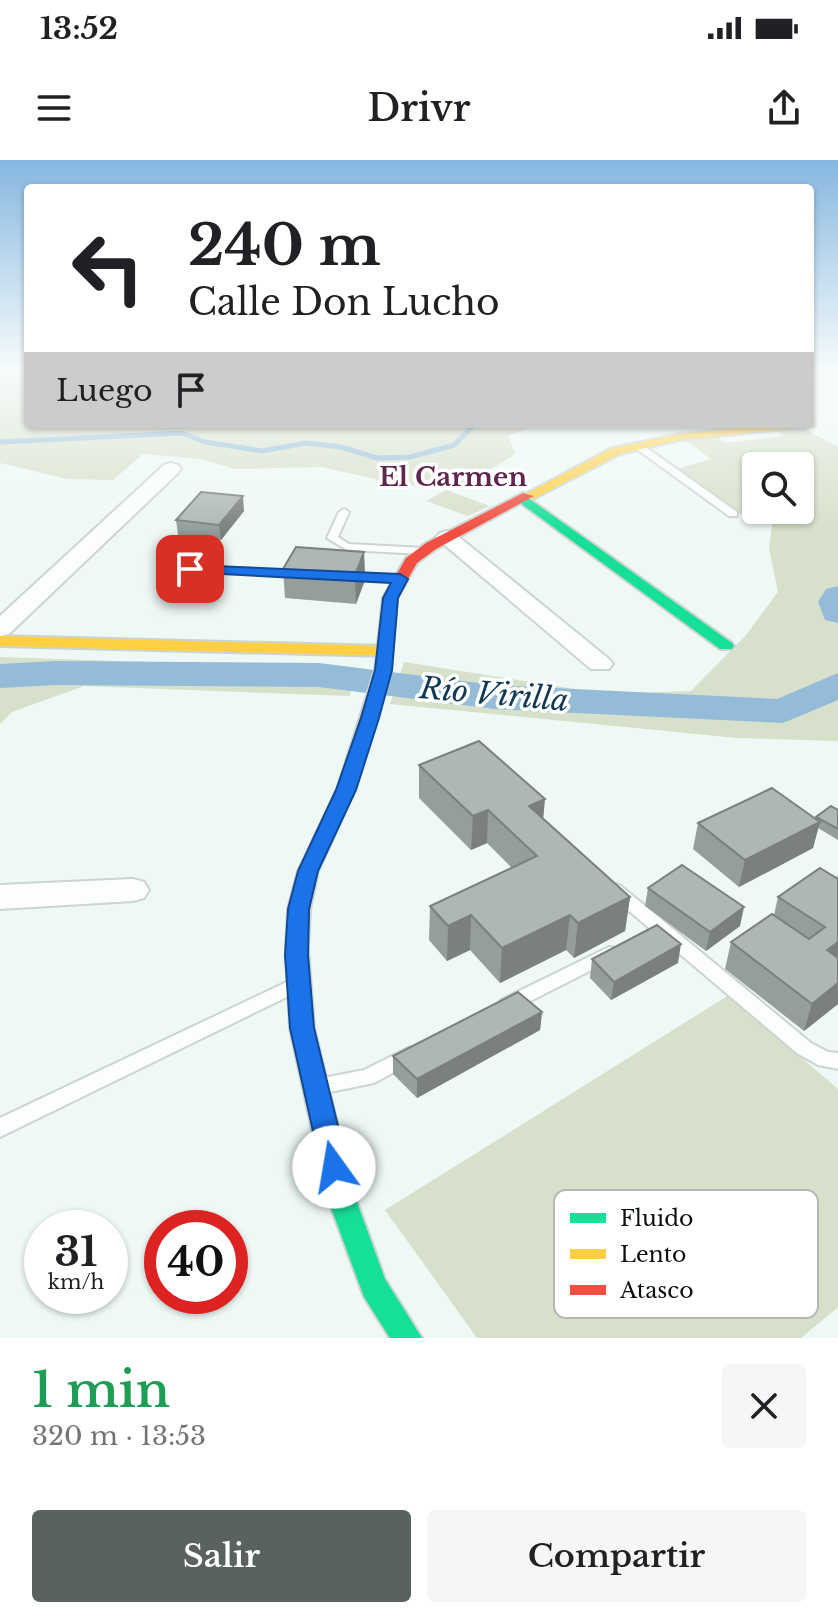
<!DOCTYPE html>
<html lang="es">
<head>
<meta charset="utf-8">
<style>
  body { margin:0; font-family:"Libre Baskerville",serif; background:#f6f6f6; color:#202124; height:100vh; display:flex; flex-direction:column; font-size:30px; white-space:nowrap }
  * { box-sizing:border-box; margin:0 }
  p { font-size:26px; color:#757577 }
  .icon { flex:none; width:44px; height:44px; fill:none; stroke:currentColor; stroke-width:2; stroke-linecap:round; stroke-linejoin:round }
  .map { position:relative; height:1178px; overflow:hidden }
  .sheet { display:flex; flex-direction:column; background:#fff; flex:1 }
  .sheet>* { flex:none }
  .hud { position:absolute; left:24px; top:24px; width:790px; height:244px; border-radius:8px; box-shadow:0 2px 6px #0004; background:#fff; color:#202124; overflow:hidden }
  .buttons { position:absolute; left:742px; top:292px; display:grid; gap:16px }
  .buttons a { display:grid; place-items:center; width:72px; height:72px; border-radius:8px; background:#fff; box-shadow:0 2px 6px #0004; font-size:40px }
  .speed { position:absolute; left:24px; top:1050px; display:flex; gap:16px; font-size:40px; font-weight:700; text-align:center }
  .speed>* { display:grid; place-content:center; width:104px; height:104px; border-radius:50%; background:#fff; box-shadow:0 2px 6px #0004; line-height:1 }
  .speed small { font-size:20px; font-weight:400 }
  .speed .limit { border:12px solid #d22; background:#fff; color:#111 }
  .pin { position:absolute; display:grid; place-items:center; width:68px; height:68px; color:#fff; margin:-34px; border-radius:16px; box-shadow:0 4px 12px #0006 }
  .me { position:absolute; width:88px; margin:-44px; rotate:347deg; stroke-linejoin:round; filter:drop-shadow(0 0 6px #0008) }
  .turn { display:flex; align-items:center; gap:28px; height:168px; padding:0 32px; font-size:36px }
  .turn .icon { width:104px; height:104px; stroke-width:2.5 }
  .turn b { display:block; font-size:56px; line-height:68px }
  .then { display:flex; align-items:center; height:76px; padding:0 32px; background:#0003; gap:16px; font-size:30px }
  .round { display:grid; place-items:center; flex:none; width:84px; height:84px; border-radius:8px; background:#f6f6f6 }
  .head { display:flex; align-items:center; justify-content:space-between; height:136px; padding:0 32px }
  h1 { font-size:48px; font-weight:600; line-height:60px; color:#1e9e55 }
  .cta { display:flex; gap:16px; margin-top:auto; padding:16px 32px }
  .cta a { flex:1; height:92px; border-radius:8px; background:#5a625f; color:#fff; font-size:32px; font-weight:600; line-height:92px; text-align:center }
  .cta a+a { background:#f6f6f6; color:#202124 }
  .status { display:flex; justify-content:space-between; align-items:center; height:56px; padding:0 40px; background:#fff; direction:ltr }
  .status svg { height:22px; fill:currentColor }
  header { display:flex; justify-content:space-between; align-items:center; height:104px; padding:0 32px; background:#fff; font-size:36px; font-weight:600 }
  .map>svg:first-child { display:block }
  .green { fill:#d7e0ca; fill-rule:evenodd }
  .lines { fill:none; stroke-linecap:round; stroke-linejoin:round }
  .stream { stroke:#94bbd7; stroke-width:5 }
  .river { fill:#94bbd7; fill-rule:evenodd }
  .lane-casing { stroke:#ccd4d2; stroke-width:4 }
  .street-casing { stroke:#ccd4d2; stroke-width:4 }
  .fast-casing { stroke:#ccd4d2; stroke-width:4 }
  .slow-casing { stroke:#ccd4d2; stroke-width:4 }
  .jam-casing { stroke:#ccd4d2; stroke-width:4 }
  .lane { fill:#fcfefe; fill-rule:evenodd }
  .street { fill:#fcfefe; fill-rule:evenodd }
  .fast { fill:#16e098; fill-rule:evenodd }
  .slow { fill:#ffcf43; fill-rule:evenodd }
  .jam { fill:#f24e42; fill-rule:evenodd }
  .wall { fill:#969d9d }
  .shaded-wall { fill:#7a7f7f }
  .building { fill:#afb6b6; stroke:#7a7f7f; stroke-width:2 }
  .route { fill:#1a73e8; stroke:#114b97; stroke-width:2 }
  .labels { text-anchor:middle; dominant-baseline:central; stroke-width:7; stroke-linejoin:round; paint-order:stroke }
  .far-neighbourhood-label { font-size:26px; font-weight:bold; fill:#5f2650; stroke:#fff }
  .water-label { font-size:30px; font-style:italic; fill:#103956; stroke:#fff }
  .key { fill:#fff; stroke:#b6b7b7; stroke-width:2 }
  .key-label { font-size:22px; fill:#0a100e }
</style>
</head>
<body>
<div class="status"><b>13:52</b><svg viewBox="0 0 49 12"><path d="M0 12V9h3v3zM5 12V6h3v6zM10 12V3h3v9zM15 12V0h3v12zM26 1h20v11H26zM47 4h2v5h-2z"/></svg></div>
<header><svg class="icon" aria-label="menu" viewBox="0 0 24 24"><path d="M4 6h16M4 12h16M4 18h16"/></svg>Drivr<svg class="icon" aria-label="share" viewBox="0 0 24 24"><path d="M12 15V3M7 8l5-5 5 5M5 13v7h14v-7"/></svg></header>
<div class="map">
<svg width="838" height="1178" viewBox="0 0 838 1178">
  <rect width="100%" height="100%" fill="#eef9f6"/>
  <g class="green">
    <path d="M0 209H28V264H538L508 276 516 294 460 327 403 325 321 307 236 309 200 299 143 294 113 320 67 319 0 303Z"/>
    <path d="M801 267 838 287V581L737 578 390 544 404 502 607 534 691 531 746 475 778 432 769 388 772 364 748 359 677 309 711 299 684 279 715 276 725 283 783 276 776 270ZM756 306H800V350H756Z"/>
    <path d="M446 330 490 346 468 356 426 341Z"/>
    <path d="M0 497 354 509 350 536 84 526 12 552 0 564Z"/>
    <path d="M729 835 838 929V1147L801 1178H477L385 1050Z"/>
  </g>
  <g class="lines">
    <path class="stream" d="M0 282 182 273 205 282 262 291 306 283 341 287 377 298 410 297 454 285 475 264"/>
    <g class="river">
      <path d="M838 426V463L825 460 818 442 826 429Z"/>
      <path d="M56 501 319 503 495 525 777 539 838 513V540L783 563 495 549 319 527 56 525 0 528V504Z"/>
    </g>
    <g class="lane-casing">
      <g id="lane">
        <path d="M634 283H640L737 352V356H729L634 287Z"/>
        <path d="M344 349 349 352 338 377 349 384 423 388 428 391 423 394 347 390 327 378 339 352Z"/>
        <path d="M190 406 301 411 307 414 301 417 186 411 184 409Z"/>
        <path d="M346 413 400 416 406 419 400 422 342 418V414Z"/>
        <path d="M615 724 621 726 811 883 828 892 838 893V909L818 905 797 893 609 734 607 730 609 726Z"/>
        <path d="M609 787 615 788 618 793 615 798 513 850 507 852 501 850 498 845 501 840Z"/>
        <path d="M291 820 297 822 300 827 297 832 0 977V958Z"/>
        <path d="M410 887 417 890 419 895 417 900 374 923 325 933 318 931 315 925 318 919 364 910Z"/>
      </g>
    </g>
    <g class="street-casing">
      <g id="street">
        <path d="M171 303 178 305 181 309 178 313 9 474 0 476V456L164 305Z"/>
        <path d="M447 371 454 373 609 499 613 504 609 509H591L440 381 436 377 440 373Z"/>
        <path d="M133 719 144 722 149 730 144 738 133 741 0 749V725Z"/>
      </g>
    </g>
    <g class="fast-casing">
      <g id="fast">
        <path d="M524 335 732 483 734 486 732 489H720L519 342V336Z"/>
        <path d="M297 780 305 782 308 788 314 868 354 1034 385 1119 422 1178H390L364 1137 326 1034 290 868 286 788 289 782Z"/>
      </g>
    </g>
    <g class="slow-casing">
      <g id="slow">
        <path d="M810 261 815 264 813 266 680 280 620 294 533 339 522 336 612 288 680 274 775 264H810Z"/>
        <path d="M0 476 385 486 393 491 385 496 0 486Z"/>
      </g>
    </g>
    <g class="jam-casing">
      <path id="jam" d="M523 333 534 336 436 389 417 403 397 438 391 510 355 630 318 711 310 749 308 788 305 794 297 796 289 794 286 788 288 749 298 711 337 630 375 510 383 438 406 398 426 383Z"/>
    </g>
    <use href="#lane" class="lane"/>
    <use href="#street" class="street"/>
    <use href="#fast" class="fast"/>
    <use href="#slow" class="slow"/>
    <use href="#jam" class="jam"/>
  </g>
  <g class="wall">
    <path d="M244 351 221 380 178 375 176 360Z"/>
    <path d="M364 392 365 420 356 444 285 438 283 409Z"/>
    <path d="M419 605 544 659 630 737 625 771 574 798 566 790 500 823 470 790 447 801 429 780 430 746 512 708 487 683 471 690 419 638Z"/>
    <path d="M838 650V680L818 668 813 688 739 727 693 689 698 663 816 659V657Z"/>
    <path d="M838 714V844L804 871 725 809 731 782 774 755 778 737 837 718Z"/>
    <path d="M648 728 740 766 706 791 645 746Z"/>
    <path d="M592 799 678 803 611 840 590 818Z"/>
    <path d="M542 852 540 870 417 938 393 914V896Z"/>
  </g>
  <g class="shaded-wall">
    <path d="M243 336 244 351 221 380 219 365Z"/>
    <path d="M364 392 365 420 356 444 355 415Z"/>
    <path d="M545 639 542 673 529 646Z"/>
    <path d="M488 650 487 683 471 690 473 656Z"/>
    <path d="M820 662 813 688 739 727 745 700Z"/>
    <path d="M630 737 625 771 574 798 578 763Z"/>
    <path d="M744 747 740 766 706 791 710 772Z"/>
    <path d="M471 755 470 790 447 801 448 766Z"/>
    <path d="M570 755 566 790 500 823 502 788Z"/>
    <path d="M838 782V800L827 790Z"/>
    <path d="M681 784 678 803 611 840 614 822Z"/>
    <path d="M838 823V844L804 871 812 844Z"/>
    <path d="M542 852 540 870 417 938V919Z"/>
  </g>
  <g class="building">
    <path d="M201 332 243 336 219 365 176 360Z"/>
    <path d="M296 387 364 392 355 415 283 409Z"/>
    <path d="M479 581 545 639 529 646 630 737 578 763 570 755 502 788 471 755 448 766 430 746 537 696 488 650 473 656 419 605Z"/>
    <path d="M772 628 820 662 745 700 698 663Z"/>
    <path d="M831 646 838 650V669L816 657Z"/>
    <path d="M682 705 744 747 710 772 648 728Z"/>
    <path d="M820 708 838 719V782L827 790 838 798V823L812 844 731 782 772 754 809 779 825 767 778 737Z"/>
    <path d="M657 765 681 784 614 822 592 799Z"/>
    <path d="M518 832 542 852 417 919 393 896Z"/>
  </g>
  <linearGradient id="sky" x2="0" y2="1"><stop stop-color="#86b7e1"/><stop offset="0.56" stop-color="#f7fcfb"/><stop offset="1" stop-color="#f7fcfb" stop-opacity="0"/></linearGradient>
  <rect width="838" height="373" fill="url(#sky)"/>
  <path class="route" d="M190 405 400 414 408 419 398 438 392 510 379 558 356 630 318 711 309 749 308 795 314 868 348 1007 344 1016 334 1019 325 1016 321 1007 290 868 285 795 288 749 298 711 336 630 361 558 375 510 383 438 391 423 185 412 183 409Z"/>
  <g class="labels">
    <g class="far-neighbourhood-label">
      <text x="453" y="317">El Carmen</text>
    </g>
    <g class="water-label">
      <text transform="translate(494 534) rotate(5)">Río Virilla</text>
    </g>
  </g>
  <rect x="554" y="1030" width="264" height="128" rx="12" class="key"/>
  <rect x="570" y="1053" width="36" height="10" fill="#16e098"/>
  <rect x="570" y="1089" width="36" height="10" fill="#ffcf43"/>
  <rect x="570" y="1125" width="36" height="10" fill="#f24e42"/>
  <g class="key-label">
    <text x="620" y="1066">Fluido</text>
    <text x="620" y="1102">Lento</text>
    <text x="620" y="1138">Atasco</text>
  </g>
</svg>
<div class="buttons">
<a><svg class="icon" aria-label="search" viewBox="0 0 24 24"><circle cx="10" cy="10" r="6"/><path d="M15 15l6 6"/></svg></a>
</div>
<div class="speed"><div>31<small>km/h</small></div><div class="limit">40</div></div>
<div class="pin" style="left:190px;top:409px;background:#d93025"><svg class="icon" aria-label="arrive" viewBox="0 0 24 24"><path d="M6 21V4h12l-3 4 3 4H6"/></svg></div>
<svg class="me" style="left:334px;top:1007px" viewBox="-20 -20 40 40"><circle r="19" fill="#fff"/><path d="M0-13L10 11 0 6-10 11z" fill="#1a73e8"/></svg>
<div class="hud">
<div class="turn"><svg class="icon" aria-label="left" viewBox="0 0 24 24"><path d="M17 20v-9H6M10 6l-5 5 5 5"/></svg><div><b>240 m</b>Calle Don Lucho</div></div>
<div class="then">Luego<svg class="icon" aria-label="arrive" viewBox="0 0 24 24"><path d="M6 21V4h12l-3 4 3 4H6"/></svg></div>
</div>
</div>
<section class="sheet">
<div class="head"><div><h1>1 min</h1><p>320 m · 13:53</p></div><a class="round"><svg class="icon" aria-label="close" viewBox="0 0 24 24"><path d="M6 6l12 12M18 6L6 18"/></svg></a></div>
<div class="cta"><a>Salir</a><a>Compartir</a></div>
</section>
</body>
</html>
